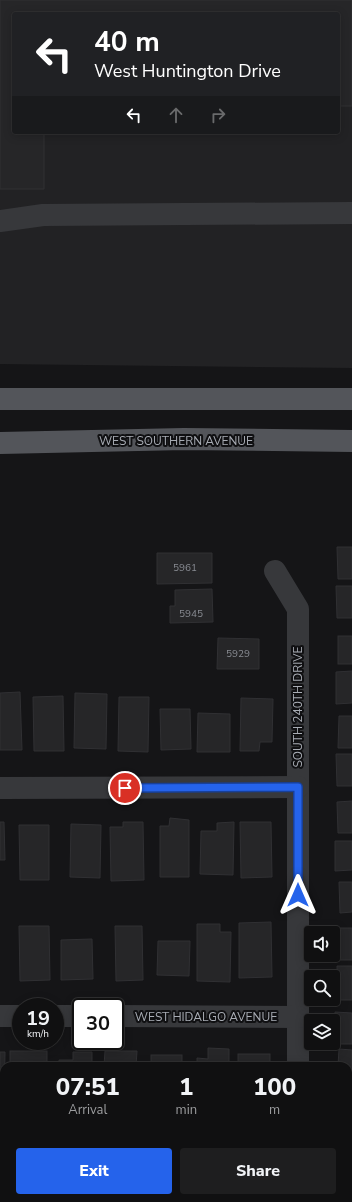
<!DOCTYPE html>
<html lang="en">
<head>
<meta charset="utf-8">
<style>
  body { margin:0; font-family:"Nunito Sans",sans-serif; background:#1e1e1f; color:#f1f3f6; height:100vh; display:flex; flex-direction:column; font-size:15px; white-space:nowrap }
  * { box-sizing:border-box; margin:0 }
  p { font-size:13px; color:#9c9d9f }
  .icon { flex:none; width:22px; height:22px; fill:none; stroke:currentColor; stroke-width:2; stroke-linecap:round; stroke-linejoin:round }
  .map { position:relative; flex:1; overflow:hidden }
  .sheet { position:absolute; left:0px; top:1062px; width:352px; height:140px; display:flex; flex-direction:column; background:#101011; border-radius:12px 12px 0 0; box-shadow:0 2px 10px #0003,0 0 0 1px #303031 }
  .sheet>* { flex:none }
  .hud { position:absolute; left:12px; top:12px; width:328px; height:122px; border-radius:4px; box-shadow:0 2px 10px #0003,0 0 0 1px #303031; background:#202124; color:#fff; overflow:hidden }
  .buttons { position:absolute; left:304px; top:926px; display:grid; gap:8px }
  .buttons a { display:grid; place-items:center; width:36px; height:36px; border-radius:4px; background:#101011; box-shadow:0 2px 10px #0003,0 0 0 1px #303031; font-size:20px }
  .speed { position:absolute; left:12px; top:998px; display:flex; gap:8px; font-size:20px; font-weight:700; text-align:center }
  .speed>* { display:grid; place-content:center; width:52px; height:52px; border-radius:50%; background:#101011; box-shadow:0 2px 10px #0003,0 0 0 1px #303031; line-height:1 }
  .speed small { font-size:10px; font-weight:400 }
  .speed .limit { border:2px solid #111; border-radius:6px; background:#fff; color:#111 }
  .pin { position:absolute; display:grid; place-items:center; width:34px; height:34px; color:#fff; margin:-17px; border:2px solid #fff; border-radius:50%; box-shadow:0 1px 4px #0007 }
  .me { position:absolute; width:44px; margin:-22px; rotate:0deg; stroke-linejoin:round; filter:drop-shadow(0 0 3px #0008) }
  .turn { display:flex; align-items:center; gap:14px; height:84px; padding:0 16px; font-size:18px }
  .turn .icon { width:52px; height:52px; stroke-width:2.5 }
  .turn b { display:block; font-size:28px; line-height:34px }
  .lanes { display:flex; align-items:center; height:38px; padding:0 16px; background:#0003; justify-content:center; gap:20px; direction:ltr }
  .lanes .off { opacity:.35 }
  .eta { display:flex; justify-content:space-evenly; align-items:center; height:68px; text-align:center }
  .eta b { font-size:24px; font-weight:800; line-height:28px }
  .primary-button { display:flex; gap:8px; margin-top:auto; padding:8px 16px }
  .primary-button a { flex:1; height:46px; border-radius:4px; background:#2563eb; color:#fff; font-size:16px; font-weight:800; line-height:46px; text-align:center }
  .primary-button a+a { background:#1e1e1f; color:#f1f3f6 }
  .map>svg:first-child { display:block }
  .built { fill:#222224; fill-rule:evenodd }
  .building { fill:#262628; stroke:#303033 }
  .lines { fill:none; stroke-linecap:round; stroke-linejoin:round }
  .minor { stroke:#37383b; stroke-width:22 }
  .major { stroke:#53555a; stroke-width:22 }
  .route-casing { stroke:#184099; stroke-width:10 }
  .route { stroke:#2563eb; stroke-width:7 }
  .labels { text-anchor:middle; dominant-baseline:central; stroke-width:4; stroke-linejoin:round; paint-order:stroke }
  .number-label { font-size:10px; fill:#888b92 }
  .street-label { font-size:12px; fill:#a9adb5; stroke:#101012 }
</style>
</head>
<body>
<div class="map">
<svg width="352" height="1202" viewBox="0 0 352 1202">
  <rect width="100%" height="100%" fill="#151517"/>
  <path class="built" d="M0 0H352V368L0 364ZM14 14H338V132H14Z"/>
  <g class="building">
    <path d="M0 0H352V106H338V14H14V132H44V189H0Z"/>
    <path d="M337 547H352V579H338Z"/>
    <path d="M157 553H212V583L157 584Z"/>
    <path d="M336 586H352V618H337Z"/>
    <path d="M212 589 213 622 170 623V606H175V590Z"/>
    <rect x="338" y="636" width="14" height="28"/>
    <path d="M218 638 259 639V669H217Z"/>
    <path d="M352 671V703L336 704V672Z"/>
    <path d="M20 692 22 750H0V693Z"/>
    <path d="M75 693 107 694 106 749 74 748Z"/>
    <path d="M63 696 64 751H34L33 697Z"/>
    <path d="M119 697H149L148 752 118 751Z"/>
    <path d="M241 698 273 699 272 742H260L259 751H240Z"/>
    <path d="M160 709H190L191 749 161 750Z"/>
    <path d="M198 713 230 714V752H197Z"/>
    <path d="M339 716H352V748H338Z"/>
    <path d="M336 754H352V786H337Z"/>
    <path d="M352 801V833H338L337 802Z"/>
    <path d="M170 818 189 820V877H160V826H169Z"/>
    <path d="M0 822H4L5 860H0Z"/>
    <path d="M123 822H143L144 880 111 881 110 827H123Z"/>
    <path d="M234 822 233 875 200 874 201 831H217V823Z"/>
    <path d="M240 822H271L272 877 241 878Z"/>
    <path d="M71 824 101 825 100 878 70 877Z"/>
    <path d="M19 825H49V880H20Z"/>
    <path d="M335 841H352V870L335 871Z"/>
    <path d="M339 882H352V912L340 913Z"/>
    <path d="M271 922 272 977 239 978V923Z"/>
    <path d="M197 924H220V932H231L230 982 197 981Z"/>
    <path d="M19 926H49L50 980 20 981Z"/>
    <path d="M115 926H142L143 980 116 981Z"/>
    <rect x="337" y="928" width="15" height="32"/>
    <path d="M92 939 93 979 61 980V940Z"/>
    <path d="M158 941H190L189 976 157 975Z"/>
    <path d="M337 966H352V1000H338Z"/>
    <path d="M335 1012 352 1013V1044H335Z"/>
    <path d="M208 1048 229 1049V1066H197V1058L208 1059Z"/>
    <path d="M339 1049 352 1050V1084H348V1066H338Z"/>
    <rect x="10" y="1051" width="37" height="15"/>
    <path d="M105 1051H137L136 1066H104Z"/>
    <path d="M0 1052H5L4 1109H0Z"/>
    <path d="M73 1052H92V1066H59V1060H73Z"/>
    <rect x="238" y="1054" width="32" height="12"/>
    <rect x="151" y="1055" width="31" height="11"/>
    <rect x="348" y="1101" width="4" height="28"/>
    <rect x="348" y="1137" width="4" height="34"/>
    <path d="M0 1155H4V1198H7V1202H0Z"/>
    <path d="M348 1178H352V1202H340V1198H348Z"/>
    <rect x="12" y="1198" width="36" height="4"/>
    <rect x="62" y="1198" width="32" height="4"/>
    <rect x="105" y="1198" width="28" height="4"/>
    <rect x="153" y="1198" width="33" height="4"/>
    <rect x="192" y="1198" width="35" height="4"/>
    <rect x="238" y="1198" width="33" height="4"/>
  </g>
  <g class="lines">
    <g class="minor">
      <path d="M0 221 43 215 352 213"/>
      <path d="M275 571 298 609V1066"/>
      <path d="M0 788 298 787"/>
      <path d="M0 1016H21"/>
      <path d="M55 1016H81"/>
      <path d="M115 1016 298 1017"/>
      <path d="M298 1198V1202"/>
    </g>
    <g class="major">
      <path d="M0 399H352"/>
      <path d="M0 443 184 439 352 441"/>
    </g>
  </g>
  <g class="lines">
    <g class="route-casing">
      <path id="route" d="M125 788 298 787V895"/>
    </g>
    <use href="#route" class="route"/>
  </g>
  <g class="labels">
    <g class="number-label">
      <text x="185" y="568">5961</text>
      <text x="191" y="614">5945</text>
      <text x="238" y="654">5929</text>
    </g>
    <g class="street-label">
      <text x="176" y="441">WEST SOUTHERN AVENUE</text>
      <text transform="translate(298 707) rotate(-90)">SOUTH 240TH DRIVE</text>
      <text x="206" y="1017">WEST HIDALGO AVENUE</text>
    </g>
  </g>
</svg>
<div class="buttons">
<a><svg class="icon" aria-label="sound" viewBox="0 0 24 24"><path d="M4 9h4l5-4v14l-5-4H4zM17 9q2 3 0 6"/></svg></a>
<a><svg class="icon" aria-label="search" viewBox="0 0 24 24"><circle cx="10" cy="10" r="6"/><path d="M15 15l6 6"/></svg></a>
<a><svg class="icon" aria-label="layers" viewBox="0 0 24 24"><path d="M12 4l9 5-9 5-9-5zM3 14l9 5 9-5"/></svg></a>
</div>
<div class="speed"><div>19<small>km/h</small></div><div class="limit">30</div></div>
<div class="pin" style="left:125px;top:788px;background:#d93025"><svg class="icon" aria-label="arrive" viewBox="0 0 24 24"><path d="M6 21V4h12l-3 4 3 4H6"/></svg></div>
<svg class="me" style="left:298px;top:895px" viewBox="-20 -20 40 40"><path d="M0-17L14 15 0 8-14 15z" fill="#2563eb" stroke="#fff" stroke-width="4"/></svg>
<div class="hud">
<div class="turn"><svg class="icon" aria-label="left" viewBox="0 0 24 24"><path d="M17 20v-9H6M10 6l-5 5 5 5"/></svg><div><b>40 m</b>West Huntington Drive</div></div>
<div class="lanes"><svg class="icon" aria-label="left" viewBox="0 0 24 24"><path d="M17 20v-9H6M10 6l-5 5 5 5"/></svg><svg class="icon off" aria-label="ahead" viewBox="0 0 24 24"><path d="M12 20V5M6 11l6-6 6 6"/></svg><svg class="icon off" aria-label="right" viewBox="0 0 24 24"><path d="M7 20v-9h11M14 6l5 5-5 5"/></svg></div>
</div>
<section class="sheet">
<div class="eta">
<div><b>07:51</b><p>Arrival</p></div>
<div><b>1</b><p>min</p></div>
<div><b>100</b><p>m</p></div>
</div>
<div class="primary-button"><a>Exit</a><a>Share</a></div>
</section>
</div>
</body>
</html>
